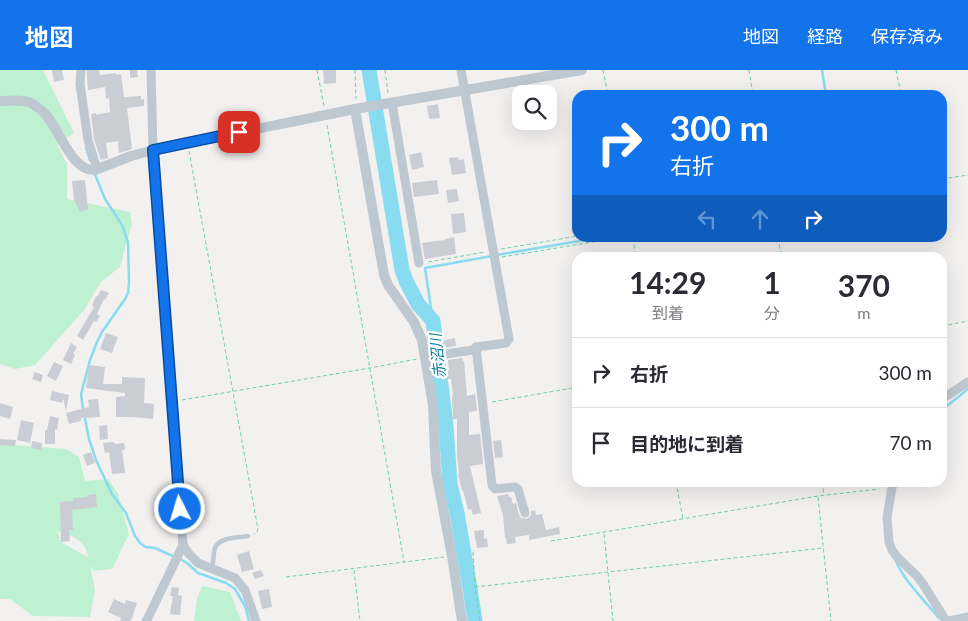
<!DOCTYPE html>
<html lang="ja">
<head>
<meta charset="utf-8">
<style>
  body { margin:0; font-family:Lato,"Noto Sans JP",sans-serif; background:#f2f2f3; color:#2b2b33; height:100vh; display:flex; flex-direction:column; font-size:19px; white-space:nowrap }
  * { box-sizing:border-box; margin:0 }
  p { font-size:16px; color:#7c7c81 }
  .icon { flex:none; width:28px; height:28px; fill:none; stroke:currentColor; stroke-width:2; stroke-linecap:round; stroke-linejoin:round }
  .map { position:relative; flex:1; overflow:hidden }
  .sheet { position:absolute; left:572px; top:182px; width:375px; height:235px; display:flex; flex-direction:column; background:#fff; border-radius:15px; box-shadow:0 5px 20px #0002 }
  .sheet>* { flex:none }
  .guide { position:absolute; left:572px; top:20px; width:375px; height:152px; border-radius:15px; box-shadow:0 5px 20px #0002; background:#1273eb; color:#fff; overflow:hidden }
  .tools { position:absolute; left:512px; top:15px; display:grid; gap:10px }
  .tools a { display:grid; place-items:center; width:45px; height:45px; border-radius:10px; background:#fff; box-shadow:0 5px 20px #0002; font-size:25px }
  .pin { position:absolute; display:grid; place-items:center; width:42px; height:42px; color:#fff; margin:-21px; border-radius:10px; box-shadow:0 2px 8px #0006 }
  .me { position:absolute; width:55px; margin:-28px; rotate:355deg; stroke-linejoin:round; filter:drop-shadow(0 0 4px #0008) }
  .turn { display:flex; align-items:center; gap:18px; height:105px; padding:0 15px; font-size:22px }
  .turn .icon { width:65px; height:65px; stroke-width:2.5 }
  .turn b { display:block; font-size:35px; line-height:42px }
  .lanes { display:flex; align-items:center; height:48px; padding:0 15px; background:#0003; justify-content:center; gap:25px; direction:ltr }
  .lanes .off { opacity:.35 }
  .eta { display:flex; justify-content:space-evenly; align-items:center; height:85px; text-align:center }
  .eta b { font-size:30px; font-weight:700; line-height:35px }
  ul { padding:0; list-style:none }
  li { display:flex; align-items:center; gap:15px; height:70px; padding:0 15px; border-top:1px solid #e1e1e2 }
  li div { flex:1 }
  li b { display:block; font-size:19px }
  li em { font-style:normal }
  header { display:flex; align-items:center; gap:30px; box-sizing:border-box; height:70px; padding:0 25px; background:#1273eb; color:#fff }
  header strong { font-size:24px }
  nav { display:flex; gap:28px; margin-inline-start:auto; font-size:18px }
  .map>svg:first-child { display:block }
  .green { fill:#bef1d1; fill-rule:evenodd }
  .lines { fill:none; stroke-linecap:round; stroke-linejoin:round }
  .stream { stroke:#89dbf0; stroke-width:2.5 }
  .river { stroke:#89dbf0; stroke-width:15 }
  .building { fill:#cacdd3 }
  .path { stroke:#74d1a3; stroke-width:1; stroke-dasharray:4 2.5; stroke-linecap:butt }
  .service { stroke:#bec8d0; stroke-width:4.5 }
  .minor { stroke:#bec8d0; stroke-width:9 }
  .tertiary { stroke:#bec8d0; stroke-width:10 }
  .route-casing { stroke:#0c4b99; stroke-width:12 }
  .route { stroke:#1273eb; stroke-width:9 }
  .labels { text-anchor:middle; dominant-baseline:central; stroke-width:4.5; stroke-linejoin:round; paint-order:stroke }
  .water-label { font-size:15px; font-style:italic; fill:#087d9b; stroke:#fff }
</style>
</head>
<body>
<header>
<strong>地図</strong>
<nav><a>地図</a><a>経路</a><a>保存済み</a></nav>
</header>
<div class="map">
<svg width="968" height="551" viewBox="0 0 968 551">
  <rect width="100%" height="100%" fill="#f3f0f0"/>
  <g class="green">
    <path d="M0 0H43L74 63 57 75 67 94V129L130 142 132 154 120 197 101 212 84 240 35 295 15 299 0 294Z"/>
    <path d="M0 374 66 379 79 387 85 411 108 409 118 424 129 464 112 499 93 501 90 494 95 520 90 547 33 546 10 529H0ZM57 461C74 467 84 469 89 488L61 472Z"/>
    <path d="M202 516 230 522 241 551H194L197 529Z"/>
  </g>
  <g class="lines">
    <g class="stream">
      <path d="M822 0 826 25"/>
      <path d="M86 78 90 90"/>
      <path d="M94 102 105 129 122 155 128 172 129 212 128 223 125 229 102 262 97 272 90 290 81 324 83 339 89 369 96 390 112 424 126 443 135 466 141 474 146 477 155 478 175 487"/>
      <path d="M497 185 597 168"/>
      <path d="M433 251 425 198 492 186"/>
      <path d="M942 340 968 319"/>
      <path d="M180 489 187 493 198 503 226 513 235 519 245 536 249 551"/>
      <path d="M896 491C904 511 925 531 939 548"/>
    </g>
    <path class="river" d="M369 0 402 200 406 211 418 234 433 251 446 356 450 414 457 443 470 518 475 551"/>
  </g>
  <g class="building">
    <path d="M52 0H62L64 10 54 12Z"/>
    <path d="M87 0H99L100 5 116 3V5L121 4 124 27 141 26V30L144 29V36L127 38 132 79 119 83 118 71 106 73 108 88 101 90 94 69 91 44 96 43V45L110 42 109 28 106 29 105 17 88 20 87 9Z"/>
    <path d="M130 0H137L138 7 130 8Z"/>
    <path d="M323 0H336V13L324 14Z"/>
    <path d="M540 17 541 24H533L532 18Z"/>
    <path d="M438 34 440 48 429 49 427 36Z"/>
    <path d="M421 82 424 97 412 100 409 85Z"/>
    <path d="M458 87 459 90 464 89 466 103 452 105 449 88Z"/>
    <path d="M85 110 88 139 80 142 74 130 72 111Z"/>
    <path d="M437 110 439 124 414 127 412 113Z"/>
    <path d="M457 119 459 131 448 133 446 120Z"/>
    <path d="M464 143 466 162 453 164 451 144Z"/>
    <path d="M454 167 456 184 425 189 422 173 445 170V169Z"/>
    <path d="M101 220 109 223 105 230 104 229 97 244 100 246 96 252 94 251 83 270 77 266 94 237 92 236 96 226 97 227Z"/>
    <path d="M106 263 118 267 112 283 100 279Z"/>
    <path d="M455 268 456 276 442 278 441 271Z"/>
    <path d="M71 273 77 277 73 284 75 285 71 294 63 290Z"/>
    <path d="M462 288 463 291H464L467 326 475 324 477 341 469 342V365L480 364 483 390V394L470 396 481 443 473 445 471 439 468 440 463 420H462L458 405 459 404 457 385V349H453L452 326 453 325 451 309H446L445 301H449L448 290Z"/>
    <path d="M54 292 63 296 56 311 47 306Z"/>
    <path d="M89 295 105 297 103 314H122V307L145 308 144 333 154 334 153 349 133 347H116V327L125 326V323L86 318Z"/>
    <path d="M35 302 43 305 41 312 32 309Z"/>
    <path d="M52 321 69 325 66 341 63 328 62 333 50 330Z"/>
    <path d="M98 329 100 347 81 348V351L69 354 66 343 89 337 88 330Z"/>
    <path d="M0 333 13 337 10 349 0 346Z"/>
    <path d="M50 346 59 348 57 360 55 359V374H45V360H47Z"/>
    <path d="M21 350 34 353 30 373 17 370Z"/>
    <path d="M107 355 108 369 100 370 99 356Z"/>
    <path d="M0 369 16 370 15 376 0 375Z"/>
    <path d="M501 370 503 387 495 388 493 371Z"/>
    <path d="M32 371 42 373 41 380 31 378Z"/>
    <path d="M114 372 115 374 124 373 125 380H122L125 403 112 404 109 382 105 383 103 373Z"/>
    <path d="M91 382 95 393 87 396 83 385Z"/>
    <path d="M96 424 97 437 72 440 73 460H69L70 471 61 472 60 432 74 431 73 428 87 427V425Z"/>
    <path d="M508 424 509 427H511L513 434 516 433 519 445 521 448 527 449 531 445V441L535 440 536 445 542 444 546 460 559 457 560 464 529 470V465L515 467 516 473 507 474 506 468H505L503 445 497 426Z"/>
    <path d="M174 436V443H162V437Z"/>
    <path d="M484 460V469L487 468 488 477 477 478 474 461Z"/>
    <path d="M249 481 254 499 242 502 237 485Z"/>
    <path d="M261 500 264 506 255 509 252 503Z"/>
    <path d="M172 517 179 518 178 525 182 526 180 545 170 544 173 526H170Z"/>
    <path d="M269 519 272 537 262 539 258 521Z"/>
    <path d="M114 529 125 534 126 530 137 533 131 551H120L121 548 108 542Z"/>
  </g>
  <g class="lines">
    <g class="path">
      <path d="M317 0 324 36"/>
      <path d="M355 0 356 29"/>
      <path d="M385 0 388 23"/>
      <path d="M603 0 608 25"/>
      <path d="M749 0 753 25"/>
      <path d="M896 0 901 25"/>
      <path d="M327 55 404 492"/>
      <path d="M189 81 258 459 257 462 254 464"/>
      <path d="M942 109 968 105"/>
      <path d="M633 168 636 188"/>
      <path d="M778 168 782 188"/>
      <path d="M501 179 578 166"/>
      <path d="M502 187 617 168"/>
      <path d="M428 192 485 182"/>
      <path d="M942 256 968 251"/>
      <path d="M182 330 370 298 417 289"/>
      <path d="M492 332 578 317"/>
      <path d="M676 412 683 449"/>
      <path d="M822 412 824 425"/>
      <path d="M818 427 831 551"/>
      <path d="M604 464 613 551"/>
      <path d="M551 471 818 426 879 419"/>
      <path d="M473 482 475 517 480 551"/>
      <path d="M354 500 360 551"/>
      <path d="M286 507 444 487"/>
      <path d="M475 517 823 478"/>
    </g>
    <path class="service" d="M212 498C214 491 213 484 215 478 219 467 238 468 248 466"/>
    <g class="minor">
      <path d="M81 0 80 14 88 70 97 99"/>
      <path d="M392 33 419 193"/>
      <path d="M476 277 492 415 495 419 515 417 518 419 525 443"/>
      <path d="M426 287 473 280 476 277 506 273 509 269 461 0"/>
      <path d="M942 329 968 312"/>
      <path d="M893 412 887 447 889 472 892 480 898 488 917 506 923 514 946 551"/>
      <path d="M183 475 189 484 198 493 235 508 245 520 256 551"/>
      <path d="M146 551 147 550 183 475 153 80 151 0"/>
      <path d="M949 551 968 547"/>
    </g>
    <g class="tertiary">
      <path d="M0 31C10 31 22 29 31 33 36 36 42 40 46 45 59 59 72 102 95 100L131 86 153 80 355 39 582 0"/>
      <path d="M355 39 384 205 388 215 414 252 422 270 433 335 436 401 452 486 462 551"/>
    </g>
  </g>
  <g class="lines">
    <g class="route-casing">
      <path id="route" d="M180 439 153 80 239 62"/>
    </g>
    <use href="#route" class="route"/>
  </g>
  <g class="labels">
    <g class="water-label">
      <text transform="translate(437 286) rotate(-96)">赤沼川</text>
    </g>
  </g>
</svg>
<div class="tools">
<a><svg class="icon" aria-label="search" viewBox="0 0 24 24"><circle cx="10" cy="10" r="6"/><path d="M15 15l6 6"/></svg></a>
</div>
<div class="pin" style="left:239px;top:62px;background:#d93025"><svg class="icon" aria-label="arrive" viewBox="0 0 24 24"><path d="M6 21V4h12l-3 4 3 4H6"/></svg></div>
<svg class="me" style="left:180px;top:439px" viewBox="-20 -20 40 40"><circle r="17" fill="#1273eb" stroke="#fff" stroke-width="3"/><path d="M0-11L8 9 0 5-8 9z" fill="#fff"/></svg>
<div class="guide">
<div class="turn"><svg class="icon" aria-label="right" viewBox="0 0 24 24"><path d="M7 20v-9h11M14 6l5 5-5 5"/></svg><div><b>300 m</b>右折</div></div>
<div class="lanes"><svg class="icon off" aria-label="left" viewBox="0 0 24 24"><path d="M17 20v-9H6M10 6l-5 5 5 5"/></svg><svg class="icon off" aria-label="ahead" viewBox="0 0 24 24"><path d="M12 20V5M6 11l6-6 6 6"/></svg><svg class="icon" aria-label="right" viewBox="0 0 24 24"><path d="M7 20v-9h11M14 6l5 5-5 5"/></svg></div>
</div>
<section class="sheet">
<div class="eta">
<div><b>14:29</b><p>到着</p></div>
<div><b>1</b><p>分</p></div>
<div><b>370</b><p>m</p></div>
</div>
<ul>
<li><svg class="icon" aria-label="right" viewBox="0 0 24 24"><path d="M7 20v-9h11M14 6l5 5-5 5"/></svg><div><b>右折</b></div><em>300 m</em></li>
<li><svg class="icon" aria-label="arrive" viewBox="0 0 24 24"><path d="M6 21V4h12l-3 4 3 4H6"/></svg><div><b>目的地に到着</b></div><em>70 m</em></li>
</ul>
</section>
</div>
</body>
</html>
